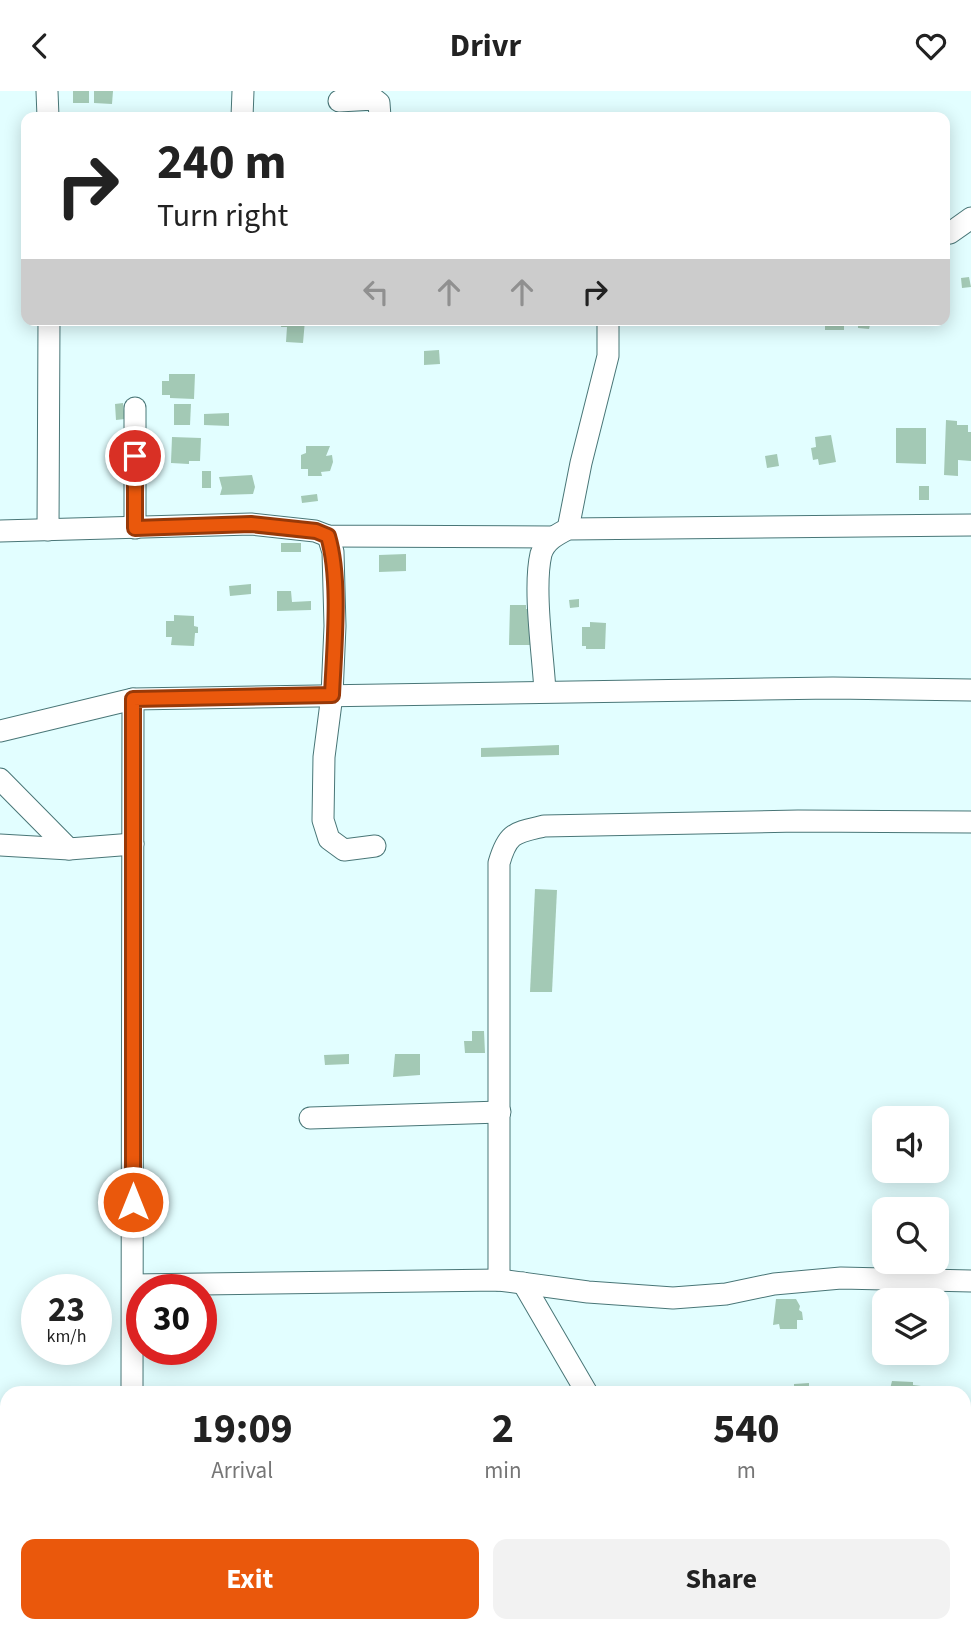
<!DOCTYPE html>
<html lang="en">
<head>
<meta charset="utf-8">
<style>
  body { margin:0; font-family:"Source Sans 3",sans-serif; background:#f2f2f2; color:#222; height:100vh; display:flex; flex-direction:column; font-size:26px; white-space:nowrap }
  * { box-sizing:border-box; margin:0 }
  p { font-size:23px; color:#767676 }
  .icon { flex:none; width:38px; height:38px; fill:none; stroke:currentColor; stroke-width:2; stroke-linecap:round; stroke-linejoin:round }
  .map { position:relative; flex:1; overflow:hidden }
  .sheet { position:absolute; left:0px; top:1295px; width:971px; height:247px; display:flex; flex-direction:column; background:#fff; border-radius:21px 21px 0 0; box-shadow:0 4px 18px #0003 }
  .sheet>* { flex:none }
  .hud { position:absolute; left:21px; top:21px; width:929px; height:214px; border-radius:14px; box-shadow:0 4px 18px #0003; background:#fff; color:#222; overflow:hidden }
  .fabs { position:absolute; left:872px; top:1015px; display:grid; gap:14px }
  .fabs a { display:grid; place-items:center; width:77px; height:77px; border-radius:14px; background:#fff; box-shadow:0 4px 18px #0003; font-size:35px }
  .speed { position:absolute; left:21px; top:1183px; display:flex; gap:14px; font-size:35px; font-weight:700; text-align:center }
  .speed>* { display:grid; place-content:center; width:91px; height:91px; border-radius:50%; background:#fff; box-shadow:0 4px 18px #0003; line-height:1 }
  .speed small { font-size:18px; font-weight:400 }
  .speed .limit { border:10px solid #d22; background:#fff; color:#111 }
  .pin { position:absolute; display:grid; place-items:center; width:60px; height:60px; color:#fff; margin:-30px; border:4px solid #fff; border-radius:50%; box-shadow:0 2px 7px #0007 }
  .me { position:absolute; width:77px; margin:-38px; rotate:0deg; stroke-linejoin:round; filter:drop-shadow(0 0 5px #0008) }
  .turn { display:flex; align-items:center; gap:24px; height:147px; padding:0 21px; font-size:32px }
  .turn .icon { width:91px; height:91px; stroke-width:2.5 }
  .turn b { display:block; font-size:49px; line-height:60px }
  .lanes { display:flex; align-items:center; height:66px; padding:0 21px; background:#0003; justify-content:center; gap:35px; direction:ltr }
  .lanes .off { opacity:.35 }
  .eta { display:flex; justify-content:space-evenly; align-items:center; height:119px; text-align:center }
  .eta b { font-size:42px; font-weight:700; line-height:49px }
  .primary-button { display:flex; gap:14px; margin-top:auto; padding:14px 21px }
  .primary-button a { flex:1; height:80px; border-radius:14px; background:#ea580c; color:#fff; font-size:28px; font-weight:700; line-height:80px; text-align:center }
  .primary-button a+a { background:#f2f2f2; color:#222 }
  header { display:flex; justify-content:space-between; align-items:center; height:91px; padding:0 21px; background:#fff; font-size:32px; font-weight:700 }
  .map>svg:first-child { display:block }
  .building { fill:#a3c9b5 }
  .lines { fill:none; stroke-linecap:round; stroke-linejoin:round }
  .minor-casing { stroke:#497677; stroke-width:23 }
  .minor { stroke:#fff; stroke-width:21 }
  .route-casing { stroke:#983908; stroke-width:18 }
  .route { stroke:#ea580c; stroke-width:12 }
</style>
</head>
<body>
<header><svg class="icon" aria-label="back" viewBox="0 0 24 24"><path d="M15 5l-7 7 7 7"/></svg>Drivr<svg class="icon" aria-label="heart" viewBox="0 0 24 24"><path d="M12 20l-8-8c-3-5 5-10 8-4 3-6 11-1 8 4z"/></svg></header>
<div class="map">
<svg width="971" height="1541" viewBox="0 0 971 1541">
  <rect width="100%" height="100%" fill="#e2feff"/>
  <g class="building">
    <rect x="73" y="0" width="16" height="12"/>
    <path d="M94 0H113L112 13 94 12Z"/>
    <path d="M969 186 971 196 962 197 961 187Z"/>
    <path d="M282 229H305L303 252 286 251 287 236H281Z"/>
    <rect x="825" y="229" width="19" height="10"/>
    <path d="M849 229H876V234H870L869 238 858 237V233L849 232Z"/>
    <path d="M439 259 440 273 424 274V260Z"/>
    <path d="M169 283H195L194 308 170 307V304H162V290H169Z"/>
    <path d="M123 312 125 328 116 329 115 313Z"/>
    <path d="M174 313H191L190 334H174Z"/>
    <path d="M229 322V335L204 334V323Z"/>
    <path d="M946 329 957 330V334H968V341H971V370L958 369V385L944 384Z"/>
    <path d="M896 337H926V373L896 372Z"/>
    <path d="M831 344 836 371 819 374 818 368 813 369 811 357 816 356 815 346Z"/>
    <path d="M172 346 201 347 200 370H189V373L171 372Z"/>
    <path d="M306 355H330L326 365 332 364 333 371 330 380 321 381 322 385H308V378H301V364L306 362Z"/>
    <path d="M777 363 779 375 767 377 765 365Z"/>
    <rect x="202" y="380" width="9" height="17"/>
    <path d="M252 384 255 396 253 403 220 404 222 397 219 386Z"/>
    <rect x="919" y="395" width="10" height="14"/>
    <path d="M317 403 318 410 302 412 301 405Z"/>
    <rect x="281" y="452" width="20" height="9"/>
    <path d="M406 463V480L379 481V464Z"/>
    <path d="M251 493V503L230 505 229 495Z"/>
    <path d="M277 500H291L292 511 311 510V519L277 520Z"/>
    <path d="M579 508V516L570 517 569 509Z"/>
    <path d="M510 514H526V518H530L535 554H509Z"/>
    <path d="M174 524 194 525V535L198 536V542H195L194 555 171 554 172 546H166V530H174Z"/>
    <path d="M590 531 606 532 605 558H586V555H582V536H590Z"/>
    <path d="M559 654V664L481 666V657Z"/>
    <path d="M535 798 557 799 552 901H530Z"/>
    <path d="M472 940H484L485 962H465L464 950H472Z"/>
    <path d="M349 963V973L325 974 324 964Z"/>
    <path d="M395 963H420V984L393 986Z"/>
    <path d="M776 1208H796L800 1215 799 1219 802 1221 803 1229H797V1238H780L779 1233 773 1234Z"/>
    <path d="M892 1290 913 1291V1294L921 1295V1302H889Z"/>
    <path d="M809 1292V1302H794V1293Z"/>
  </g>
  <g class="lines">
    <g class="minor-casing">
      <g id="minor">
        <path d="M47 0 48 26"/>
        <path d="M339 10 374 8 379 12 380 26"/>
        <path d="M242 26 243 0"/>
        <path d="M945 143 950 142 971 127"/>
        <path d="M135 317V437"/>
        <path d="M568 438 581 372 608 265V229"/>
        <path d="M48 439 49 229"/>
        <path d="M0 440 251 433 315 440 328 445 552 446"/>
        <path d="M328 445 333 461 335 535 332 604 324 666 323 729 329 748 344 759 375 755"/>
        <path d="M545 600C543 564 533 497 541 463 545 450 556 444 568 438L971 434"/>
        <path d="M0 640 133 608 833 597 971 599"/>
        <path d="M0 688 69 758"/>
        <path d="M0 754 69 758 133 753"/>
        <path d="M310 1027 500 1021"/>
        <path d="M499 1189V772C508 741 515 742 544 735L798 730 971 731"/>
        <path d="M523 1192 587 1302"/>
        <path d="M133 1194 499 1189 588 1201 673 1207 726 1203 774 1193 841 1187 971 1190"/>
        <path d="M132 1302 133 608"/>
        <path d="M0 1441H7"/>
        <path d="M964 1458H971"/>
        <path d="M132 1535V1541"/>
        <path d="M616 1535V1541"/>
      </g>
    </g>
    <use href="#minor" class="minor"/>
  </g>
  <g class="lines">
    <g class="route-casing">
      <path id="route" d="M133 1111V608L332 604C334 557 341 489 328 445L316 440 251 433 135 437V365"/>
    </g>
    <use href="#route" class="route"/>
  </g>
</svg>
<div class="fabs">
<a><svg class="icon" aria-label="sound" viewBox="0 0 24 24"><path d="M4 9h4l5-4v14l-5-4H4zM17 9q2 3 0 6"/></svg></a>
<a><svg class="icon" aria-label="search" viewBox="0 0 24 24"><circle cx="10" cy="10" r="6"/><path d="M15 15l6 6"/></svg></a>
<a><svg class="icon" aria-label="layers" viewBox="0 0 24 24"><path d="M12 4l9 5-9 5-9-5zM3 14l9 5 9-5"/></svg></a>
</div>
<div class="speed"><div>23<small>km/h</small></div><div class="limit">30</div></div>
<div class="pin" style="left:135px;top:365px;background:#d93025"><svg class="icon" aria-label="arrive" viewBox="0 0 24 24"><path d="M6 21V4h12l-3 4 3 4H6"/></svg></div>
<svg class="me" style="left:133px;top:1111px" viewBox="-20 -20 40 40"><circle r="17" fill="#ea580c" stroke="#fff" stroke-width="3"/><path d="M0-11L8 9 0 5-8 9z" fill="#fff"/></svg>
<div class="hud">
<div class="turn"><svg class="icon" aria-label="right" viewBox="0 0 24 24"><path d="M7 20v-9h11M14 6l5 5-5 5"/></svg><div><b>240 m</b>Turn right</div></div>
<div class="lanes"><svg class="icon off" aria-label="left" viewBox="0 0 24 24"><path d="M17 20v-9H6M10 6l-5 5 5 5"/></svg><svg class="icon off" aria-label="ahead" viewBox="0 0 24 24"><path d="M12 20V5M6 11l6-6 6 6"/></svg><svg class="icon off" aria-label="ahead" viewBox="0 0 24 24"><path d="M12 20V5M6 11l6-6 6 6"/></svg><svg class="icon" aria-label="right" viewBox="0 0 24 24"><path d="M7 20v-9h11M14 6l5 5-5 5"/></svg></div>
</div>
<section class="sheet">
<div class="eta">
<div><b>19:09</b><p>Arrival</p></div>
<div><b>2</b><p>min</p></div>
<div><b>540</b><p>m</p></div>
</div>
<div class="primary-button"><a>Exit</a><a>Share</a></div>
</section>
</div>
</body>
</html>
